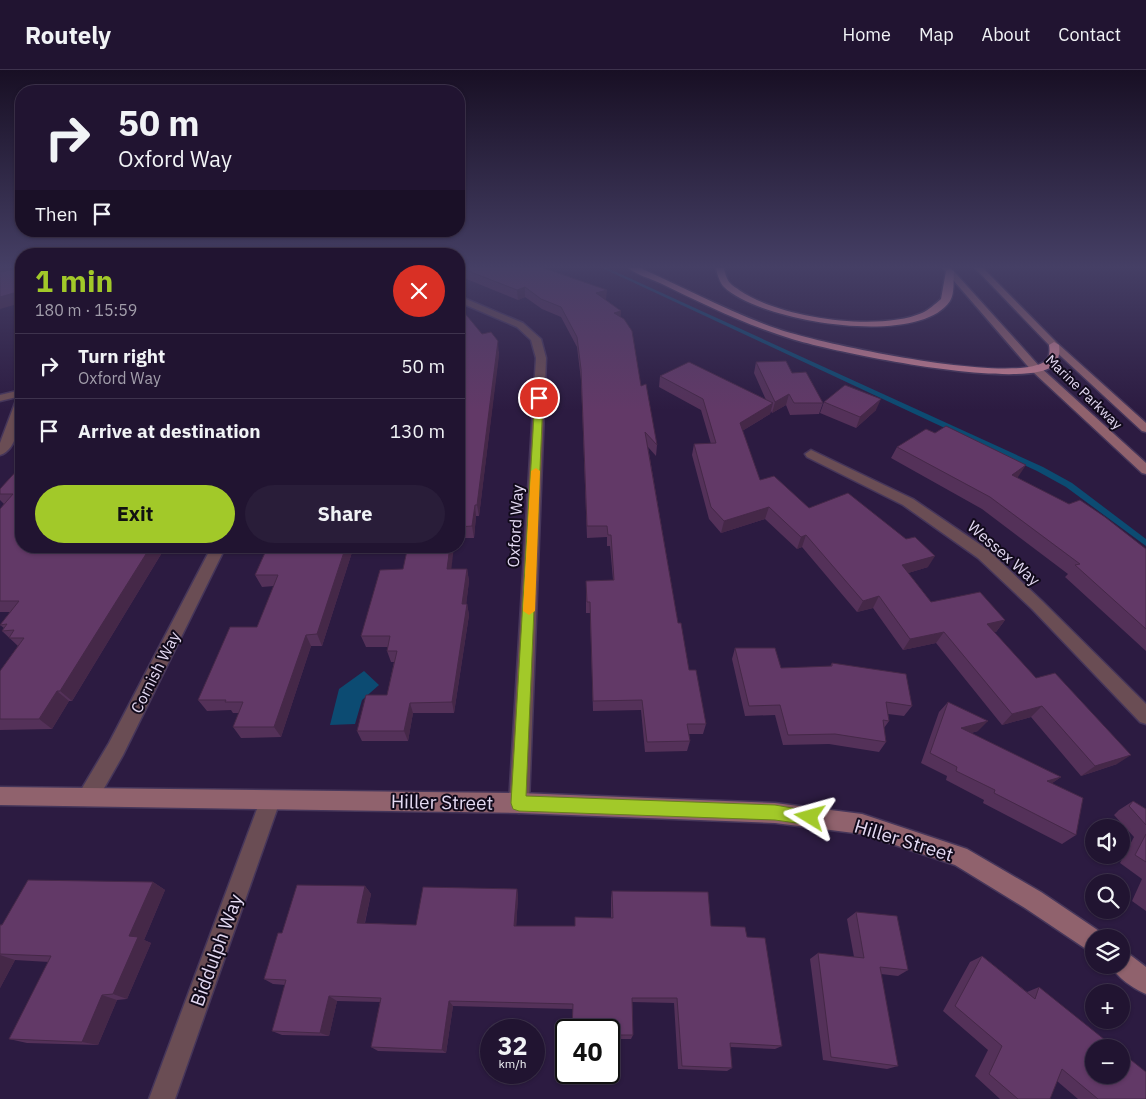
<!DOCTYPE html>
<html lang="en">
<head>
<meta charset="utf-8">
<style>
  body { margin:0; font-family:"IBM Plex Sans",sans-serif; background:#291d39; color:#f1f3f6; height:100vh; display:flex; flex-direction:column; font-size:19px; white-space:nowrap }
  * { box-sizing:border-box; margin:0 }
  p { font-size:16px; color:#a29eab }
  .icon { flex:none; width:28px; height:28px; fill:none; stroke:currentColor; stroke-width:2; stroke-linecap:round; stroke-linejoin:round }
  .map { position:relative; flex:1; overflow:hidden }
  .sheet { position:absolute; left:15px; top:178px; width:450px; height:305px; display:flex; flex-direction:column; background:#211431; border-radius:20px; box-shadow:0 1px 4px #0004,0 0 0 1px #3e334d }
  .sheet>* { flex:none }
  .hud { position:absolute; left:15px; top:15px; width:450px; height:152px; border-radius:20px; box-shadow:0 1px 4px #0004,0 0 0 1px #3e334d; background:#211431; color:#f1f3f6; overflow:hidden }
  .fabs { position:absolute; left:1085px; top:749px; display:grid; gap:10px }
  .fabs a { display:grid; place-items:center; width:45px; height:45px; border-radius:50%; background:#211431; box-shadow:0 1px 4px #0004,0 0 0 1px #3e334d; font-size:25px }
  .speed { position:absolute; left:480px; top:949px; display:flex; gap:10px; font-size:25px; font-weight:700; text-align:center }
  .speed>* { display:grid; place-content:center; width:65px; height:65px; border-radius:50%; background:#211431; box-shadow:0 1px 4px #0004,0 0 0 1px #3e334d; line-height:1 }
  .speed small { font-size:12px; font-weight:400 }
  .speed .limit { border:2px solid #111; border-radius:8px; background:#fff; color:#111 }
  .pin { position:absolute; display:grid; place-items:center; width:42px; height:42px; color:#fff; margin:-21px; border:2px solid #fff; border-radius:50%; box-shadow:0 1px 5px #0007 }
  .me { position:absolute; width:55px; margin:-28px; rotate:278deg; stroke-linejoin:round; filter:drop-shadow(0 0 4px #0008) }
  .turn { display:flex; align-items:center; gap:18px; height:105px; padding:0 20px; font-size:22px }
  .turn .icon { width:65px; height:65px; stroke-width:2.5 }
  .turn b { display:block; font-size:35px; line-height:42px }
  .then { display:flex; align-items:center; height:48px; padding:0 20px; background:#0003; gap:10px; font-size:19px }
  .round { display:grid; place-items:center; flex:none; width:52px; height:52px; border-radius:26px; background:#291d39 }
  .summary { display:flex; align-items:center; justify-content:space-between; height:85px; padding:0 20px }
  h1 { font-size:30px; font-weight:700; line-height:38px; color:#a2c929 }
  .action { display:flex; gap:10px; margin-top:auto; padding:10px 20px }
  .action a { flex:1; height:58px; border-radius:30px; background:#a2c929; color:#111; font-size:20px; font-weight:700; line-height:58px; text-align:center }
  .action a+a { background:#291d39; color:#f1f3f6 }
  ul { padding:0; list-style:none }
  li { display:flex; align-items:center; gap:15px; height:65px; padding:0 20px; border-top:1px solid #3e334d }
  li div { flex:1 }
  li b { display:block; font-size:19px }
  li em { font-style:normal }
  header { display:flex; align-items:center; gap:30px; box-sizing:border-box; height:70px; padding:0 25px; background:#211431; border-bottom:1px solid #3e334d }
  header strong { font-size:24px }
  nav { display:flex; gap:28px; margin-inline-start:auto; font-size:18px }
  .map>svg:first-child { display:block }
  .water { fill:#0c4b72 }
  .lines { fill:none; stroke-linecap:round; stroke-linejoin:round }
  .stream { fill:#0c4b72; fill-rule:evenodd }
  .street-casing { stroke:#46365a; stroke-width:3 }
  .secondary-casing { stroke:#46365a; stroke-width:3 }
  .highway-casing { stroke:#46365a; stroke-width:3 }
  .street { fill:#6a4d54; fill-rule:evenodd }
  .secondary { fill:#90626d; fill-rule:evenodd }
  .highway { fill:#c78193; fill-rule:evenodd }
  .wall { fill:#543159 }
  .shaded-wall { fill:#452848 }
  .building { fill:#623967; stroke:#452848 }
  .route { fill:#a2c929; stroke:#69831b }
  .slow { fill:#f59e0b }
  .labels { text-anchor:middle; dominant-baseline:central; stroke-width:4; stroke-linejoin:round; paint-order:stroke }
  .far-street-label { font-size:14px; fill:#e3d9f2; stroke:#110a1b }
  .street-label { font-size:16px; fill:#e3d9f2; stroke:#110a1b }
  .near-street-label { font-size:19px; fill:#e3d9f2; stroke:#110a1b }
</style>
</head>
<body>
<header>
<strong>Routely</strong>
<nav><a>Home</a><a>Map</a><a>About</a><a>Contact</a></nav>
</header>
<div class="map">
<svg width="1146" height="1029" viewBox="0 0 1146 1029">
  <rect width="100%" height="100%" fill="#2c1b41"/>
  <path class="water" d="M364 601 379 615 362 630 355 654 330 655 339 619Z"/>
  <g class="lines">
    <path class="stream" d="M598 196H603L1043 397 1072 413 1146 469V476L1066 417 1037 401Z"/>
    <g class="street-casing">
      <g id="street">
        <path d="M459 226 523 253 541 269 546 288 529 733 526 740 519 743 512 740 509 733 536 288 531 270 517 257 459 232Z"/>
        <path d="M21 320V326L0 331V325Z"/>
        <path d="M21 330C22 345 18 380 0 385V373L15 333Z"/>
        <path d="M811 380 913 429 988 480 1042 531 1146 634V654L1140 652 1032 539 978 488 903 435 807 387 805 384Z"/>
        <path d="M212 476H226L123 685 95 734 88 736 81 734 78 727 81 720 109 673Z"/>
        <path d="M270 721 277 724 280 731 175 1029H149L260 731 263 724Z"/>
      </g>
    </g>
    <g class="secondary-casing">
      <g id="secondary">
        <path d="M941 196H949L1040 297 1146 393V404L1142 403 1032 301Z"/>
        <path d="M973 196H981L1057 273 1146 353V362L1142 361 1051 277Z"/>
        <path d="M0 717 519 723 775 733 862 744 967 779 1041 822 1102 863 1104 868H1094V882L1086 879 1025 838 955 795 862 764 775 753 519 743 0 735Z"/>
        <path d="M1121 881 1129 884 1146 897V924C1134 919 1116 907 1111 895H1121Z"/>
      </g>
    </g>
    <g class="highway-casing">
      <g id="highway">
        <path d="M626 196H636C683 217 729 242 778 259 821 274 1009 314 1044 292 1050 288 1050 281 1049 275L1054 272 1059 275C1060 283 1059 290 1053 296 1021 321 834 282 792 269 746 255 703 234 660 213 649 208 634 204 626 196Z"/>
        <path d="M715 196H723C725 201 726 209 730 213 732 216 737 218 739 220 779 248 878 262 922 243 929 240 935 234 941 229L946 201 950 199 954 201C953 210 955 223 950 231 919 278 760 252 724 217 719 212 717 202 715 196Z"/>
      </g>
    </g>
    <use href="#street" class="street"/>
    <use href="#secondary" class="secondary"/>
    <use href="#highway" class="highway"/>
  </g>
  <g class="wall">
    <path d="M463 199 606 230 621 241 620 247 641 316 657 375 656 386 648 377 678 553 689 600 706 654 703 664H689L690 671 687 681 645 682 641 640 593 641 590 543H586V511L613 510 610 476H607V467L587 468 581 310 577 277 561 247 542 239 525 227 518 230 464 208Z"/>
    <path d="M459 242 482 264 499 282 479 446H476L474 468H459Z"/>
    <path d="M756 292 792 303 823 333 819 344 790 345 786 335 772 343 771 341 770 344 742 361 760 410 809 438 928 497 908 503 931 532 1005 550 996 562H994L1036 608 1117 694 1081 706 1031 647 1002 655 936 573 903 580 873 538 857 542 802 477 797 479 765 449 721 463 709 449 692 385 694 374H711L701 340 659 317 660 306 766 330 754 303Z"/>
    <path d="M824 332 876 340 856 358 820 343Z"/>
    <path d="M897 377 1018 407 1017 408 1146 479V581L1065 507 1068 504 982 439 891 388Z"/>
    <path d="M21 396V476H166L72 631H69L52 659 0 660V601L18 576 2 561 4 558 0 555 10 542H0V439L4 434 0 430V419Z"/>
    <path d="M354 476 322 576H311L281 667 241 668 233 657 239 643H233L231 640 207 641 198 630 257 557 274 516 262 517 255 505Z"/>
    <path d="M403 499H467L469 511 466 534H467L469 545 454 643H413L408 671H362L357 661 387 625 394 592H391L387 581 388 577H366L361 566Z"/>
    <path d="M735 578 781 598 830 597 832 593 912 636 904 646 888 644 889 651 884 658 886 672 879 682 829 674 783 675 775 645 745 646 732 589Z"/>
    <path d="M948 632 978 661 971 663 1061 707 1052 713 1076 765 1062 774 983 733 984 730 946 710 947 706 921 693 939 642Z"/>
    <path d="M1133 731 1146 739V841L1132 831 1142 809 1120 793 1134 767 1114 745 1119 740Z"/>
    <path d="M153 812 165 820 144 870 151 873 127 929 117 930 98 975 27 973 9 969 49 892 15 890 0 918V855Z"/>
    <path d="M365 816 371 824 365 853 416 855 517 819 518 827 516 856H575L611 848V828L612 821 711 856 747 867 782 976 775 979 730 977 732 998 727 1001 678 999 674 933 632 932 633 965 631 969H609V960L573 939 453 936 446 983 378 981 371 977 380 932 337 931 329 966 282 965 272 961 285 915 273 914 264 909 282 863Z"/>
    <path d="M856 842 908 900 898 906 881 904 898 996 887 999 823 990 810 889 818 883 854 887 847 849Z"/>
    <path d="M982 886 1027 922 1039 917 1146 1029H1078L1057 1011 1050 1029H1000L975 1006 988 980 943 941 970 892Z"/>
  </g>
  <g class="shaded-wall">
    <path d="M0 196H19L21 199 0 204Z"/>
    <path d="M525 217V227L518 230 517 220Z"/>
    <path d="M607 220 606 230 596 233V223Z"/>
    <path d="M21 221V233L0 239V227Z"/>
    <path d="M621 241 620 251 614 243Z"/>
    <path d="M498 271 499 286 479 446 477 435Z"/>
    <path d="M789 324 786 335 772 343 775 332Z"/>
    <path d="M881 329 876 340 856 358 860 347Z"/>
    <path d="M773 333 770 344 737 364 740 353Z"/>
    <path d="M1026 395 1018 407 1005 417 1012 405Z"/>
    <path d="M475 435 476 446 474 468 472 456Z"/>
    <path d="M769 437 765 449 721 463 724 451Z"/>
    <path d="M806 465 802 477 797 479 801 467Z"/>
    <path d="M151 476H166L72 631 60 621Z"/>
    <path d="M346 476H354L322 576 317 564Z"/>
    <path d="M450 476H454L450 511 447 499Z"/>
    <path d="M935 486 928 497 895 507 902 495Z"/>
    <path d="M467 499 469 511 465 545 462 534Z"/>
    <path d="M879 526 873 538 857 542 863 531Z"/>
    <path d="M467 534 469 545 454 643 452 632Z"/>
    <path d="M1005 550 996 562 978 565 987 554Z"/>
    <path d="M944 562 936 573 903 580 910 569Z"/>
    <path d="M306 565 311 576 281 667 274 657Z"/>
    <path d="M57 621 69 631 52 659 39 649Z"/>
    <path d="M410 633 413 643 408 671 404 661Z"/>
    <path d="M1042 636 1031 647 1002 655 1012 644Z"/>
    <path d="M988 651 978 661 951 668 961 658Z"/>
    <path d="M1131 685 1117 694 1081 706 1095 696Z"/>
    <path d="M1061 707 1048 716 1047 711Z"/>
    <path d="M153 812 165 820 144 870 151 873 127 929 113 924 129 866Z"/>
    <path d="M365 816 371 824 363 860 357 853Z"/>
    <path d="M517 819 518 827 516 862 514 856Z"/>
    <path d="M0 885 15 890 0 918Z"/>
    <path d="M102 925 117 930 98 975 82 972Z"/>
    <path d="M329 926 337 931 329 966 320 963Z"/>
    <path d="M449 931 453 936 446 983 442 980Z"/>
  </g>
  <g class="building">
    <path d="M16 196H21V221L0 227V202L15 199Z"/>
    <path d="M470 196H538L607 220 596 223 621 241 614 243 624 249 632 261 641 316 646 314 657 375 645 362 678 553H681L689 600H696L706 654H687L690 671 647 672 642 630 593 631 590 532H587L586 511 614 510 611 465H608L607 456H587L581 299 577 267 561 237 541 229 525 217 517 220 463 199Z"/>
    <path d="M463 241 482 264 491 262 498 271 477 435H475L472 456 459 457V242Z"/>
    <path d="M786 291 792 303 806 302 823 333H794L789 324 775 332 756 292Z"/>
    <path d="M689 292 773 333 740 353 760 410 774 406 809 438 848 423 906 469 915 467 935 486 902 495 931 532 980 522 1005 550 987 554 1036 608 1055 603 1131 685 1095 696 1042 636 1012 644 944 562 910 569 879 526 863 531 806 465 801 467 769 437 724 451 711 437 694 374 716 373 703 329 660 306Z"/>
    <path d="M845 315 881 329 860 347 824 332Z"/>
    <path d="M946 356 1026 395 1012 405 1069 434 1080 430 1105 447 1146 479V559L1075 495 1080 494 990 427 897 377 926 359 935 363Z"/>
    <path d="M21 396V476H151L60 621H57L39 649H0V601L24 568H9L14 560 2 561 7 554 0 555 19 531H0V439L13 424H0V419Z"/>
    <path d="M268 476H346L317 564 306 565 274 657H233L243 632H225L226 630H198L230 557H257L278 505H255Z"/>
    <path d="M408 476H450L447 499H467L462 534H467L452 632 410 633 404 661H357L366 625H387L397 581H387L390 566H361L380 500 403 499Z"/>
    <path d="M735 578H775L781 598 832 596V593L906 604 912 636 886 632 889 651 883 650 886 672 835 664 788 665 780 635 749 636Z"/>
    <path d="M948 632 988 651 961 658 1061 707 1047 711 1083 728 1076 765 994 723 995 720 956 701 957 697 930 683Z"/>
    <path d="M1133 731 1146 739V755L1129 736Z"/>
    <path d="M1146 764V792L1135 785Z"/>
    <path d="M28 810 153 812 129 866 138 867 113 924 102 925 82 972 9 969 51 886 0 884V855H2Z"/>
    <path d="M297 815 365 816 357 853 416 855 423 817 517 819 514 856H575V847L613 848 612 821 708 822 711 856 745 857 747 867 765 868 782 976 730 973 732 998 682 996 677 928H632L633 965H609V960H572L573 934 449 931 442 980 371 977 381 928 329 926 320 963 272 961 286 910 264 909 278 863H282Z"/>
    <path d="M856 842 897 846 908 900 880 897 898 996 831 987 818 883 864 888Z"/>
    <path d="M982 886 1035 929 1039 917 1115 978H1094V1005H1121V982L1146 1002V1029H1098L1062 999 1050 1029H1018L989 1004 1002 976 955 936Z"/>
  </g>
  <linearGradient id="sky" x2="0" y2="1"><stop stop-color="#180f24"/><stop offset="0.58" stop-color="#453f65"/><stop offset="1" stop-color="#453f65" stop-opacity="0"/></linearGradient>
  <rect width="1146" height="340" fill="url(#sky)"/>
  <path class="route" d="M539 325 543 328 526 726 775 735 815 742 817 747 815 753 810 755 775 750 519 741 513 739 511 733 535 328Z"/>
  <path class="slow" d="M536 398 540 401 535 541 529 545 523 541 531 401Z"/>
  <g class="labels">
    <g class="far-street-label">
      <text transform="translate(1084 322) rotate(44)">Marine Parkway</text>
    </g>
    <g class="street-label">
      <text transform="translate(515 456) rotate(-87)">Oxford Way</text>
      <text transform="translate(1004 483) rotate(41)">Wessex Way</text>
      <text transform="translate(155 602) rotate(-63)">Cornish Way</text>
    </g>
    <g class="near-street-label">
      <text transform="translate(442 732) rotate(1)">Hiller Street</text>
      <text transform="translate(904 770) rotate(17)">Hiller Street</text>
      <text transform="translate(216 880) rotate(-70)">Biddulph Way</text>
    </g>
  </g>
</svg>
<div class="fabs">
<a><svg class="icon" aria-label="sound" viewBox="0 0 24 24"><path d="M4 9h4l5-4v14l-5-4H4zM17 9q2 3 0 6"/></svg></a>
<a><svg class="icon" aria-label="search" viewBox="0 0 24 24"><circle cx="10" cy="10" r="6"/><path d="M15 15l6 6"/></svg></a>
<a><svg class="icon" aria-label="layers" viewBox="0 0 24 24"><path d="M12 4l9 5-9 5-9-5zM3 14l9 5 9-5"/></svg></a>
<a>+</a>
<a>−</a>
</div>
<div class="speed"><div>32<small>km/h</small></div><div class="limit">40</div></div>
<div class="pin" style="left:539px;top:328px;background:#d93025"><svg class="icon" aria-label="arrive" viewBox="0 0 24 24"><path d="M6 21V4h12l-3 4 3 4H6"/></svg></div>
<svg class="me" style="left:810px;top:747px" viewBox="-20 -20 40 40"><path d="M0-17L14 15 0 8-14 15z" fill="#a2c929" stroke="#fff" stroke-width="4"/></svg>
<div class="hud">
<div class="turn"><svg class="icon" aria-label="right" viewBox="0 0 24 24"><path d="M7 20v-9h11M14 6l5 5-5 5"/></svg><div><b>50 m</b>Oxford Way</div></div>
<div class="then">Then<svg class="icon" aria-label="arrive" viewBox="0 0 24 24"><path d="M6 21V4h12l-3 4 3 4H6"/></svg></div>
</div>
<section class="sheet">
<div class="summary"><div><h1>1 min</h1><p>180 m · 15:59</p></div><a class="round" style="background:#d93025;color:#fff"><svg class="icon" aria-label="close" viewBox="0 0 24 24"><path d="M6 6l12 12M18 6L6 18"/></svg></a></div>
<ul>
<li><svg class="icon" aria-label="right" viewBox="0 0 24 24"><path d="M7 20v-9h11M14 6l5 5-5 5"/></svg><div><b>Turn right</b><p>Oxford Way</p></div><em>50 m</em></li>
<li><svg class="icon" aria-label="arrive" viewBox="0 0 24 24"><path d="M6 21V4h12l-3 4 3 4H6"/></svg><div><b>Arrive at destination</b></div><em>130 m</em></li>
</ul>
<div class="action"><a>Exit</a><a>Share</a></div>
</section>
</div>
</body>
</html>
